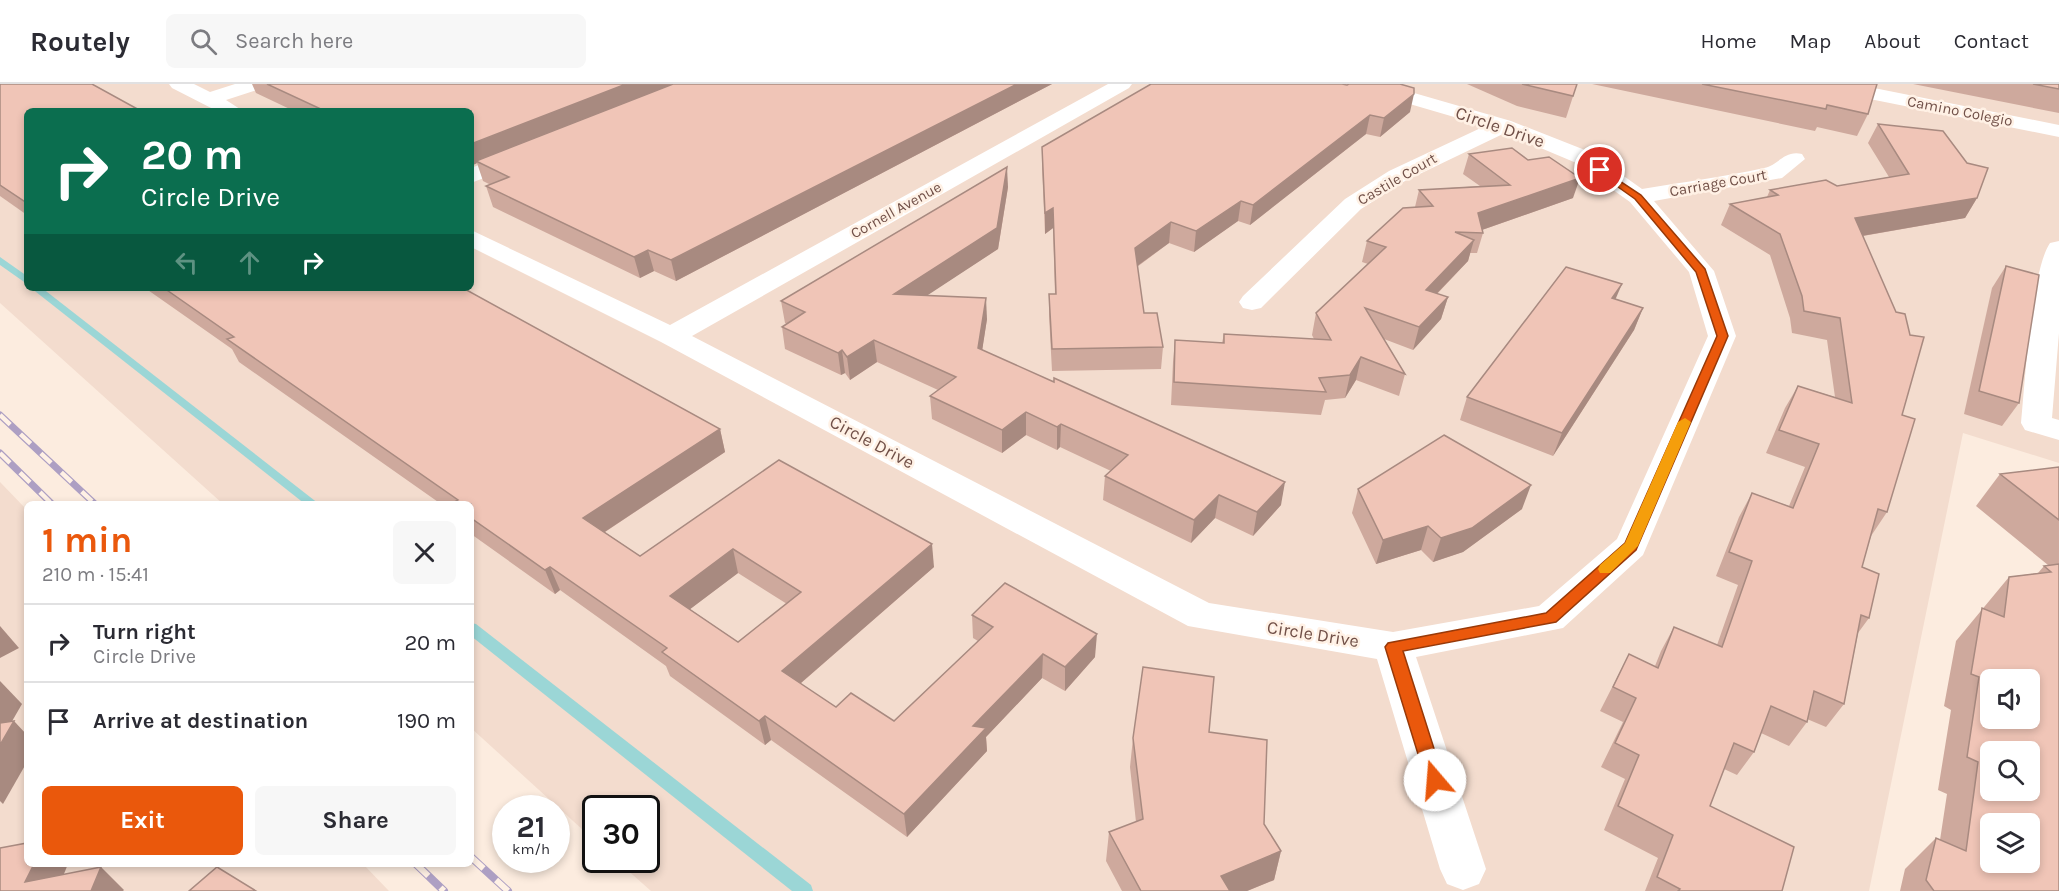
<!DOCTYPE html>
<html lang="en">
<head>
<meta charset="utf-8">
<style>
  body { margin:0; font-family:Karla,sans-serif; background:#f7f7f7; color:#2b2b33; height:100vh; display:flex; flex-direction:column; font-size:22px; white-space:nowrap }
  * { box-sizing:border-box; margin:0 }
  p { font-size:20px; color:#7c7c81 }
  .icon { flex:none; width:33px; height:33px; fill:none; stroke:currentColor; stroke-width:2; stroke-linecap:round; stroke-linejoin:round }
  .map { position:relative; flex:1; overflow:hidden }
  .sheet { position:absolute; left:24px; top:417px; width:450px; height:366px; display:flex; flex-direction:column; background:#fff; border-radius:9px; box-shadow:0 3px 9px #0003 }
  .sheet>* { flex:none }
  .banner { position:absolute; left:24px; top:24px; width:450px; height:183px; border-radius:9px; box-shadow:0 3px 9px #0003; background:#0b6e4f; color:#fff; overflow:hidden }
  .tools { position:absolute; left:1980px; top:585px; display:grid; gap:12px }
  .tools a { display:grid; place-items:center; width:60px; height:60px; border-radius:9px; background:#fff; box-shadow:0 3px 9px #0003; font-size:30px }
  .speed { position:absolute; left:492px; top:711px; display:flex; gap:12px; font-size:30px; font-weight:700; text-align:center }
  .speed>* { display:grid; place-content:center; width:78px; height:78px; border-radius:50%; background:#fff; box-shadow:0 3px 9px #0003; line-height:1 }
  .speed small { font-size:15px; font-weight:400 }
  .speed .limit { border:3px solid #111; border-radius:9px; background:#fff; color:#111 }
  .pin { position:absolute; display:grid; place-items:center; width:51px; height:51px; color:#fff; margin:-26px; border:3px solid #fff; border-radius:50%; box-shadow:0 2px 6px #0007 }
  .me { position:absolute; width:66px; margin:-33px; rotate:342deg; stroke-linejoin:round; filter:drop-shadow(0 0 4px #0008) }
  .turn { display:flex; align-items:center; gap:21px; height:126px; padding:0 18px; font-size:27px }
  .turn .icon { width:78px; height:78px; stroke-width:2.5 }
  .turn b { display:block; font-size:42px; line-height:51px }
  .lanes { display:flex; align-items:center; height:57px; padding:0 18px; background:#0003; justify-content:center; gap:30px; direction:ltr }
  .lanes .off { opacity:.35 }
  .round { display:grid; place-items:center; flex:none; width:63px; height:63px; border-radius:9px; background:#f7f7f7 }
  .head { display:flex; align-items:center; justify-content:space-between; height:102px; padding:0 18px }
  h1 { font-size:36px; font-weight:700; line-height:45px; color:#ea580c }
  .primary-button { display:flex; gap:12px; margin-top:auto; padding:12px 18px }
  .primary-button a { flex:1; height:69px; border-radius:9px; background:#ea580c; color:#fff; font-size:24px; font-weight:700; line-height:69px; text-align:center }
  .primary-button a+a { background:#f7f7f7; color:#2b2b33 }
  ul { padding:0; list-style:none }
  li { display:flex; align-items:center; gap:18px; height:78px; padding:0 18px; border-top:2px solid #e1e1e2 }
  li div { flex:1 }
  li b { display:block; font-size:22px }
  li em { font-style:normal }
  header { display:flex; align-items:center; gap:36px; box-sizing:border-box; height:84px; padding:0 30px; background:#fff; border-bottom:2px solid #e1e1e2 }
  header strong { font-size:28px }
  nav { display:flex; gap:33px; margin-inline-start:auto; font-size:21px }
  .search { width:420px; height:54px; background:#f7f7f7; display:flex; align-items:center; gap:15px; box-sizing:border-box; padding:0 21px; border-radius:9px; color:#7c7c81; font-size:22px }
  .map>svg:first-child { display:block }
  .residential { fill:#f3dcce; fill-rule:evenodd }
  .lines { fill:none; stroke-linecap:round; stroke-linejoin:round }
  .stream { fill:#9bd6d6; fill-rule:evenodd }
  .street { fill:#fff; fill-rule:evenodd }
  .secondary { fill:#fff; fill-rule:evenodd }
  .rail-far1-casing { stroke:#ad9fc3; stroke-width:7 }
  .rail-casing { stroke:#ad9fc3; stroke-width:8 }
  .rail-far1 { stroke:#fff1e5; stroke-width:4.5; stroke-dasharray:14; stroke-linecap:butt }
  .rail { stroke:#fff1e5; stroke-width:6; stroke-dasharray:17; stroke-linecap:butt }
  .wall { fill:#cea99d; fill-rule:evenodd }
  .shaded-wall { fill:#a88a80 }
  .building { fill:#f0c5b7; stroke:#a88a80; stroke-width:1.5; fill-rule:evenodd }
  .route { fill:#ea580c; stroke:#983908; stroke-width:1.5 }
  .slow { fill:#f59e0b }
  .labels { text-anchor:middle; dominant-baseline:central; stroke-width:5; stroke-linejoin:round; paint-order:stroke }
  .far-street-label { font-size:15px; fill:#715048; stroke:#fff1e5 }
  .street-label { font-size:18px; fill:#715048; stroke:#fff1e5 }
</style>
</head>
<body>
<header>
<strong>Routely</strong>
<div class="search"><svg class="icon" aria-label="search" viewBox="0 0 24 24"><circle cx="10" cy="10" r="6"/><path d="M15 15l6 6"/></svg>Search here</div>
<nav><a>Home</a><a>Map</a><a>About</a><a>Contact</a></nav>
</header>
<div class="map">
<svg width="2059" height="807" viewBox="0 0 2059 807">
  <rect width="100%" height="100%" fill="#fcecdf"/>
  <g class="residential">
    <path d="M0 0H2059V379L1963 349 1869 807H651L616 776H646V724H596L595 757 471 644V420H223L0 219ZM27 27H471V204H27Z"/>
    <path d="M0 398 27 426V780H363L389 807H0Z"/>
  </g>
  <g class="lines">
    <g class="stream">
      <path d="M0 173 27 192V200L0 181Z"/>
      <path d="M31 204H42L319 420H305Z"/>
      <path d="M471 539 476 540 811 801 813 807H792L471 552Z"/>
    </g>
    <g class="street">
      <path d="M169 0H194L210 8 235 0H266L263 4 226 16 243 27H217L172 4Z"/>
      <path d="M1108 0H1132L1129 4 692 252 1209 519 1393 548 1539 522 1617 455 1708 252 1689 188 1630 118 1574 78 1505 49 1405 97 1361 125 1261 224 1252 226 1243 224 1239 218 1243 212 1345 115 1389 87 1485 42 1355 4 1352 0H1383L1511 37 1590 68 1642 105C1683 98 1724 93 1764 84 1779 81 1784 66 1802 70L1805 75 1782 94 1654 117 1714 187 1736 252 1643 471 1563 544 1416 573 1486 785 1479 800 1463 806 1447 800 1440 785 1377 575 1188 542 661 258 471 163V146L670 241Z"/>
      <path d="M522 64 530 66 533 71 530 76 471 99V84Z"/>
      <path d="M2059 157V249L2052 334 2059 336V356L2025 346 2021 339C2025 300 2031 187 2050 159Z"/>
    </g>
    <path class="secondary" d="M1815 0H1854L2059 41V53L1825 6Z"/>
    <g class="rail-far1-casing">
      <g id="rail-far1">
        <path d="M0 331 95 420"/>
        <path d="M0 369 52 420"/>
      </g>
    </g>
    <g class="rail-casing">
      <g id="rail">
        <path d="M471 773 508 807"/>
        <path d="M416 780 444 807"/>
      </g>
    </g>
    <use href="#rail-far1" class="rail-far1"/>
    <use href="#rail" class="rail"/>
  </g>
  <g class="wall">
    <path d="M0 0 27 27V131L0 112Z"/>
    <path d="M252 0H1052L676 197 654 187 640 194 493 123 486 102 491 101 483 97 477 79 471 82V27H294L256 9Z"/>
    <path d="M1151 0 1410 28 1380 53 1366 50 1250 141 1238 137 1194 168 1169 159 1137 183 1144 229 1163 263 1161 285 1052 287 1049 231V210H1055L1053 144 1045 150 1042 83V63Z"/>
    <path d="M1467 0H1577L1566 34 1517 22Z"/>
    <path d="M1592 0H1877L1868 30 1857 52 1817 43 1815 47Z"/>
    <path d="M1913 0H2059V29Z"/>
    <path d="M1878 40 1977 114 1965 134 1863 152 1902 331 1887 428 1871 452 1862 483 1869 534 1858 549 1844 620 1826 643 1807 635V638L1789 662 1761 649 1754 668 1737 691 1724 685 1710 722 1782 807H1645L1658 774 1604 746 1625 695 1601 683 1623 638 1600 627 1629 570 1655 582 1661 567 1674 543 1717 561 1738 501 1716 492 1739 433 1752 409 1789 422 1805 383 1766 369 1785 324 1798 302 1835 313 1827 256 1792 249 1790 234 1770 171 1721 141 1730 120 1767 113 1770 106 1837 102 1889 93 1868 59Z"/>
    <path d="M1469 70 1573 114 1482 146 1483 149 1477 169H1470L1468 177 1437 210 1448 213 1441 235 1413 266 1384 255 1405 290 1399 312 1356 296 1345 314 1325 316 1321 331 1171 321 1173 278 1175 256 1222 259 1224 250 1314 255 1312 251 1316 229 1368 180 1362 178 1367 157 1415 123 1419 106 1480 102 1463 90Z"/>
    <path d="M1008 103 998 165 927 211 987 235 982 266 1281 421 1253 452 1215 434 1191 459 1103 416 1105 392 1111 387 1060 363 1057 366 1026 351 1002 369 932 335 930 312 938 306 877 278 850 296 845 289 841 291 785 265 782 243 787 240 785 239 781 217Z"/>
    <path d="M2006 182 2019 319 2002 342 1964 330 1992 204Z"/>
    <path d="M145 204H463L720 345 725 368 605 448 640 472 779 376 934 483 800 600 836 623 894 637 978 557 973 554 972 531 1095 573 1065 607 1042 594 986 653 987 667 907 753 771 656 765 661 670 592 666 582 560 506 555 510 471 450V420H441L239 278 232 265ZM738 489 787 520 738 558 690 525Z"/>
    <path d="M1616 215 1643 224 1634 246 1553 372 1460 336 1467 313Z"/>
    <path d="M2059 383V807H1900L1905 785 1936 754 1940 756 1947 710 1938 706 1951 626 1944 622 1956 557 2009 493 2038 489 2044 482 2048 481 1976 422 2000 390Z"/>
    <path d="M1358 405 1522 425 1463 468 1433 478 1421 466 1376 480 1352 429Z"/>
    <path d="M1209 648 1264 740 1281 767 1274 796 1247 807H1122L1106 777 1109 748 1136 738 1130 683 1133 654Z"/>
  </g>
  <g class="shaded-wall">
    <path d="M626 0H676L476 77 477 79 471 82V60Z"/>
    <path d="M1017 0H1052L676 197 671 176Z"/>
    <path d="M1414 10 1410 28 1380 53 1384 34Z"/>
    <path d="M1370 31 1366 50 1250 141 1253 121Z"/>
    <path d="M1007 83 1008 103 998 165 896 232 894 210Z"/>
    <path d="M1580 94 1573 114 1476 148 1478 129Z"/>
    <path d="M1977 114 1965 134 1844 155 1855 134Z"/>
    <path d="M1241 117 1238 137 1194 168 1196 147Z"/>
    <path d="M1053 124V144L1045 150V129Z"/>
    <path d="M1171 138 1169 159 1133 185 1135 164Z"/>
    <path d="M1474 156 1468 177 1420 227 1426 206Z"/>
    <path d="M648 166 654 187 640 194 634 173Z"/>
    <path d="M1622 200 1613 221 1612 214Z"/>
    <path d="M1448 213 1441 235 1413 266 1419 243Z"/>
    <path d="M986 214 987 235 979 287 978 264Z"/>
    <path d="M1643 224 1634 246 1553 372 1562 349Z"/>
    <path d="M874 256 877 278 850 296 847 273Z"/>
    <path d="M842 266 845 289 841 291 838 269Z"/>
    <path d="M1361 273 1356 296 1345 314 1350 291Z"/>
    <path d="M1026 328V351L1002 369V346Z"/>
    <path d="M1061 340 1060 363 1057 366V343Z"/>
    <path d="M720 345 725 368 591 457 583 434Z"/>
    <path d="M1285 398 1281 421 1253 452 1257 428Z"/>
    <path d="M1531 401 1522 425 1463 468 1433 478 1441 454Z"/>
    <path d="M1219 411 1215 434 1191 459 1194 436Z"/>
    <path d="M1428 442 1421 466 1376 480 1383 456Z"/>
    <path d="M932 460 934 483 787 611 782 587Z"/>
    <path d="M733 465 738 489 677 535 670 512Z"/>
    <path d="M550 483 560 506 555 510 545 486Z"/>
    <path d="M0 542 19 564 0 574Z"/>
    <path d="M1097 550 1095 573 1065 607V583Z"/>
    <path d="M1043 570 1042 594 986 653 987 667 907 753 904 730 973 642Z"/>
    <path d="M0 597 22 620 0 658Z"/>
    <path d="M765 632 771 656 765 661 759 637Z"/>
    <path d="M14 637 27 651V678L3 720 0 717V661Z"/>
    <path d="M1281 767 1274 796 1247 807H1218L1221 792Z"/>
    <path d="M34 780H68L57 807 25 798Z"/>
    <path d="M101 783 124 806 123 807H91Z"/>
  </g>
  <g class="building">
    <path d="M0 0H92L141 27H27V119L0 101Z"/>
    <path d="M267 0H626L471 60V27H325Z"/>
    <path d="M673 0H1017L671 176 648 166 634 173 486 102 509 93 476 77Z"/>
    <path d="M1151 0H1342L1347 1 1349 0H1400L1414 4V10L1384 34 1370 31 1253 121 1241 117 1196 147 1171 138 1135 164 1144 229H1157L1163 263 1052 265 1049 210H1056L1053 124 1045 129 1042 63Z"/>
    <path d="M1522 0H1577L1573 12Z"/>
    <path d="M1702 0H1877L1868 30 1827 21 1826 25Z"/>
    <path d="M2033 0H2059V5Z"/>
    <path d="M1878 40 1943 47 1967 79 1988 84 1977 114 1855 134 1896 228 1905 230 1910 251 1924 253 1902 331 1915 335 1887 428 1878 425 1862 483 1879 490 1869 534 1861 531 1844 620 1814 607 1807 638 1771 622 1754 668 1734 659 1710 722 1794 763 1782 807H1678L1680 805 1657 793 1673 751 1618 722 1639 671 1615 659 1636 614 1613 603 1629 570 1658 584 1674 543 1722 563 1752 477 1729 468 1752 409 1793 424 1819 360 1779 346 1798 302 1852 319 1840 234 1804 227 1802 212 1780 150 1730 120 1778 111 1770 106 1826 96 1837 102 1909 90Z"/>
    <path d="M1512 64 1528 76 1549 73 1580 94 1478 129 1483 149 1455 148 1474 156 1426 206 1448 213 1419 243 1365 224 1405 290 1361 273 1350 291 1319 294 1326 308 1174 298 1175 256 1224 259V250L1331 256 1316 229 1386 163 1367 157 1403 124 1433 122 1419 106 1510 101 1469 70Z"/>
    <path d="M1007 83 997 144 894 210 986 214 978 264 1054 298V294L1285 398 1257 428 1219 411 1194 436 1105 392 1128 371 1061 340 1057 343 1026 328 1002 346 930 312 956 293 874 256 847 273 842 266 838 269 782 243 805 228 781 217Z"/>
    <path d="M2006 182 2039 191 2019 319 1979 307Z"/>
    <path d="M1566 183 1622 200 1612 214 1643 224 1562 349 1467 313Z"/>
    <path d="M164 204H463L720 345 583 434 640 472 779 376 932 460 782 587 836 623 851 609 894 637 993 543 972 531 1005 499 1097 550 1065 583 1043 570 973 642 986 644 904 730 765 632 759 637 662 568 667 564 550 483 545 486 471 434V420H451L458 416 227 255 234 253ZM733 465 801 508 738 558 670 512Z"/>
    <path d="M1444 351 1531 401 1472 444 1441 454 1428 442 1383 456 1358 405Z"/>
    <path d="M2059 383V436L2000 390Z"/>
    <path d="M2059 480V807H1934L1926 796 1936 754 1966 767 1978 678 1967 673 1979 593 1971 590 1982 524 2004 533 2009 493 2051 488 2044 482ZM1990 596H2030V634H1990ZM1990 668H2030V706H1990ZM1990 740H2030V778H1990Z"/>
    <path d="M1143 583 1214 593 1209 648 1267 656 1264 740 1281 767 1221 792 1230 807H1141L1109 748 1143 735 1133 654Z"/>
    <path d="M14 637 0 661V639Z"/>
    <path d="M27 759V780H34L25 798 101 783 91 807H0V764Z"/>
    <path d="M217 783 256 807H189Z"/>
  </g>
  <path class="route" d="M1600 84 1641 111 1705 185 1728 252 1636 466 1556 538 1403 567 1444 696 1442 701 1435 704 1429 701 1426 696 1385 563 1388 559 1546 529 1625 459 1717 252 1696 188 1635 115 1597 88 1596 86Z"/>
  <path class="slow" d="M1685 334 1691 338 1638 462 1610 489H1600L1598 485 1600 481 1625 459 1678 338Z"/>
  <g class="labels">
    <g class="far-street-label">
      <text transform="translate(1960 27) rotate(11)">Camino Colegio</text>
      <text transform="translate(1397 95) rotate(-30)">Castile Court</text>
      <text transform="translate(1718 99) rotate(-10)">Carriage Court</text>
      <text transform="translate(896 126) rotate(-29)">Cornell Avenue</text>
    </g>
    <g class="street-label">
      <text transform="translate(1500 43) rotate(19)">Circle Drive</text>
      <text transform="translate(872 358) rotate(28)">Circle Drive</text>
      <text transform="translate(1313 550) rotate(9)">Circle Drive</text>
    </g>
  </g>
</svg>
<div class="tools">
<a><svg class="icon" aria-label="sound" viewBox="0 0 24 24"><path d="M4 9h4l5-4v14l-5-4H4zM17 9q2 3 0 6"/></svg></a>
<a><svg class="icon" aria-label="search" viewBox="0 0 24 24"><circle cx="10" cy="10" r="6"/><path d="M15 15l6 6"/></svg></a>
<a><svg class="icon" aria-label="layers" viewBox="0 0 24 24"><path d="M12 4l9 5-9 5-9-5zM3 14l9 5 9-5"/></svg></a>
</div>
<div class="speed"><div>21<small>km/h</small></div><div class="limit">30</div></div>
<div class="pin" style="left:1600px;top:86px;background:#d93025"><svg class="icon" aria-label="arrive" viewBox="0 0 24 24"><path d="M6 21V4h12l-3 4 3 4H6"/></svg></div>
<svg class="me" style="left:1435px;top:696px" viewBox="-20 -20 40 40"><circle r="19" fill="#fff"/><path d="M0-13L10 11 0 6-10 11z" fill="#ea580c"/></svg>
<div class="banner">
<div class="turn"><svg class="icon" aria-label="right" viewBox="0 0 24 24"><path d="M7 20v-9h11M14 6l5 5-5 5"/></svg><div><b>20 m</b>Circle Drive</div></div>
<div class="lanes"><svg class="icon off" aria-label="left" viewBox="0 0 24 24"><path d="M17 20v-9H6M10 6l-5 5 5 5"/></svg><svg class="icon off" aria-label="ahead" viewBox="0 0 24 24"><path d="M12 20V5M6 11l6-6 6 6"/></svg><svg class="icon" aria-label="right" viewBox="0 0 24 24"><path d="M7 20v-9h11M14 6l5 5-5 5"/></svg></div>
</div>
<section class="sheet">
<div class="head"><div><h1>1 min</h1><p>210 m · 15:41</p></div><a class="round"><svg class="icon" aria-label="close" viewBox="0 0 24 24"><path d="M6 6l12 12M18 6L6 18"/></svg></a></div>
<ul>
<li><svg class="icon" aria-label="right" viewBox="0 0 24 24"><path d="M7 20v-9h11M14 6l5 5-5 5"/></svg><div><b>Turn right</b><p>Circle Drive</p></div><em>20 m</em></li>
<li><svg class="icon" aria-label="arrive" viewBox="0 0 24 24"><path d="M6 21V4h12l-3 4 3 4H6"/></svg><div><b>Arrive at destination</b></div><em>190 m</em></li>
</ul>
<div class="primary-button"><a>Exit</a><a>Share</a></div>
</section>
</div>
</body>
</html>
